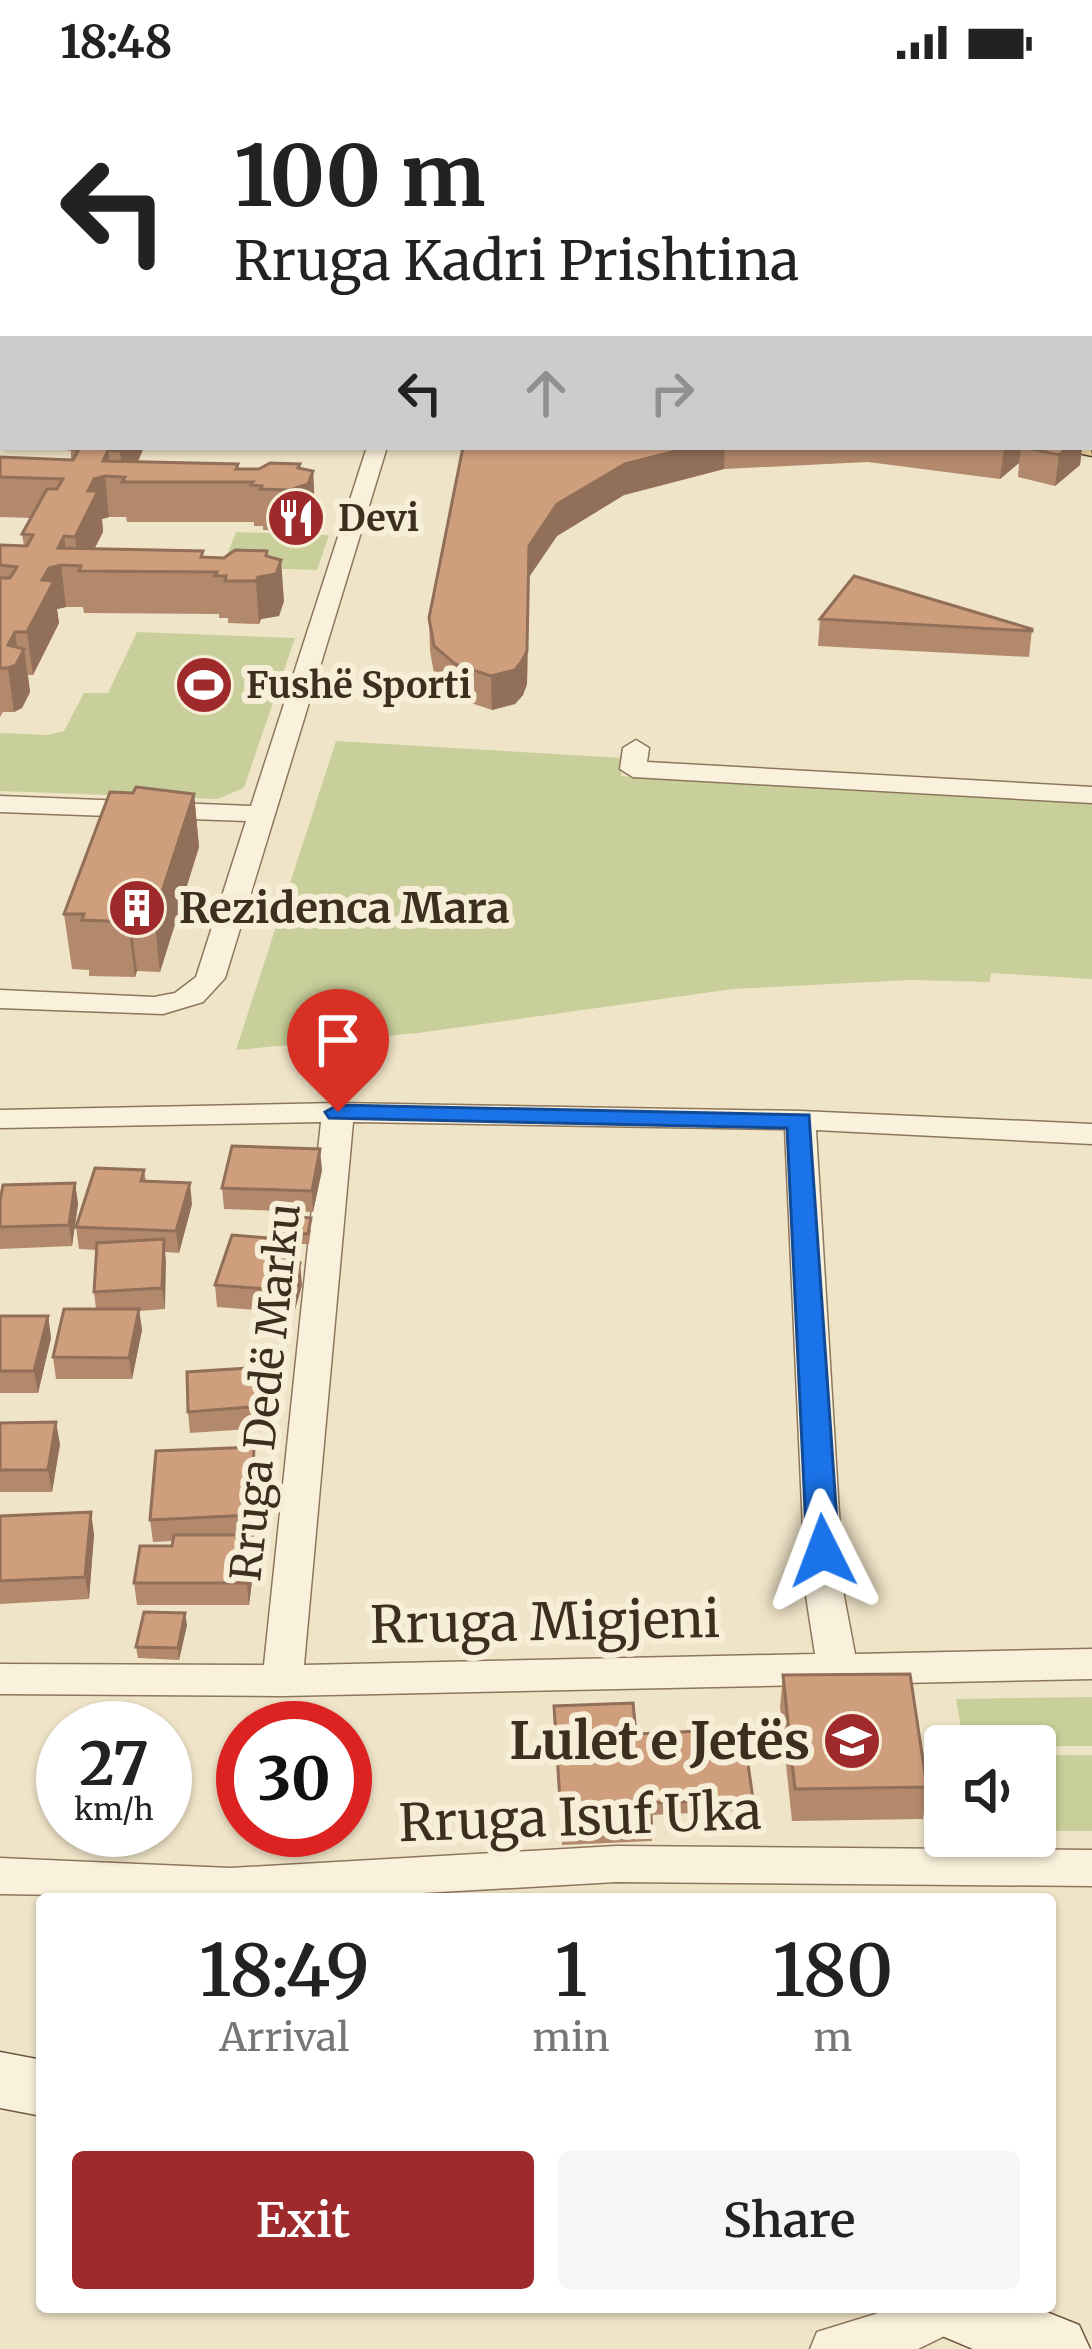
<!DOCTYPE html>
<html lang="en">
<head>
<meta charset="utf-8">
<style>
  body { margin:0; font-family:Merriweather,serif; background:#f6f6f6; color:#222; height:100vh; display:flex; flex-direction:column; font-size:45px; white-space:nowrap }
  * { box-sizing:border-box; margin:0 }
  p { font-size:39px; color:#767676 }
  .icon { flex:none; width:66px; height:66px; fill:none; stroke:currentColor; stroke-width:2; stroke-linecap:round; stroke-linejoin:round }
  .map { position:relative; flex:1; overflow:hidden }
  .panel { position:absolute; left:36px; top:1809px; width:1020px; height:420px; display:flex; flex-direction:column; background:#fff; border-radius:12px; box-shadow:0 3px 9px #0004 }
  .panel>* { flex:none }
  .banner { position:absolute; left:0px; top:0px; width:1092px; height:366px; box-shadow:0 3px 9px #0004; background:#fff; color:#222; overflow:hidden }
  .buttons { position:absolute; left:924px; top:1641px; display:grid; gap:24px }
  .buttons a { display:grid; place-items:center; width:132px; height:132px; border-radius:12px; background:#fff; box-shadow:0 3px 9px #0004; font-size:60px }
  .speed { position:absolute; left:36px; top:1617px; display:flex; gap:24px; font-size:60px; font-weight:700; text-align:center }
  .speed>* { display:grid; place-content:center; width:156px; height:156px; border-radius:50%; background:#fff; box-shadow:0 3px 9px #0004; line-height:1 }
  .speed small { font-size:30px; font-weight:400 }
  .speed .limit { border:18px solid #d22; background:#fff; color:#111 }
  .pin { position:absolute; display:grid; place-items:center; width:102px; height:102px; color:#fff; margin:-123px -51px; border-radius:50% 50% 50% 0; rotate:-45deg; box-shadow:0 0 12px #0007 }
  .pin .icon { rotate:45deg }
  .me { position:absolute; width:132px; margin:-66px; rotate:357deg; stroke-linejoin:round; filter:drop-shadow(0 0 9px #0008) }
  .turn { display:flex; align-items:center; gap:42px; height:252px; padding:0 36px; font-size:54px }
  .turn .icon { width:156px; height:156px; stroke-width:2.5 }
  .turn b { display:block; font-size:84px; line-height:102px }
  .lanes { display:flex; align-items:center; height:114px; padding:0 36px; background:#0003; justify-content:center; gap:60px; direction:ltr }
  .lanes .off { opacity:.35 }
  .eta { display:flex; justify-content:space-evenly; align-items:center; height:204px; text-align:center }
  .eta b { font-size:72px; font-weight:600; line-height:84px }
  .cta { display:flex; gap:24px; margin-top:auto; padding:24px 36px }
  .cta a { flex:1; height:138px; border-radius:12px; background:#9e2a2b; color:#fff; font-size:48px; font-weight:600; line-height:138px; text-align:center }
  .cta a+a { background:#f6f6f6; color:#222 }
  .status { display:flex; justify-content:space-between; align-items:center; height:84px; padding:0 60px; background:#fff; direction:ltr }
  .status svg { height:33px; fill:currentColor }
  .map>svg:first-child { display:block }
  .green { fill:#c9cf9b }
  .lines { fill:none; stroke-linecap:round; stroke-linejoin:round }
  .street-casing { stroke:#8d765c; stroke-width:3 }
  .secondary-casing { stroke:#6f573f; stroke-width:3 }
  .primary-casing { stroke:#5b4430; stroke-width:3 }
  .highway-casing { stroke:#5b4430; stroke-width:3 }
  .street { fill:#faf1dc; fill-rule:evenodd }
  .secondary { fill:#faf1dc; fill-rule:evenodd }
  .primary { fill:#f3d9a0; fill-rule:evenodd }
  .highway { fill:#e0a458; fill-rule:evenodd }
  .wall { fill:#b2896c }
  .shaded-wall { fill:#916f58 }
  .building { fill:#cf9f7d; stroke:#916f58; stroke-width:3 }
  .route { fill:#1a73e8; stroke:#114b97; stroke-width:3 }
  .labels { text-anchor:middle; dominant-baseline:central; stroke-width:12; stroke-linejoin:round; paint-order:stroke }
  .far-poi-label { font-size:36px; font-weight:bold; fill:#3d2e20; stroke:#f7eed8; text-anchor:start }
  .poi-label { font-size:42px; font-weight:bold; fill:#3d2e20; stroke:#f7eed8; text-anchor:start }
  .street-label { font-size:42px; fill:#3d2e20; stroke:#f7eed8 }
  .near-street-label { font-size:51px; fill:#3d2e20; stroke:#f7eed8 }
  .near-poi-label { font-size:51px; font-weight:bold; fill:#3d2e20; stroke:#f7eed8; text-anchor:end }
</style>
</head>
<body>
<div class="status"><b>18:48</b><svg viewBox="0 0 49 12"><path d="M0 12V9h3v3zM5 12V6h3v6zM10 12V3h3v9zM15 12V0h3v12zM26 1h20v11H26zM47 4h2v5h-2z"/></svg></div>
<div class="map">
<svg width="1092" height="2265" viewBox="0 0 1092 2265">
  <rect width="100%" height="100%" fill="#f0e4c8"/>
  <g class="green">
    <path d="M236 448 329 451 317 486 222 483Z"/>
    <path d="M137 548 295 554 244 704 217 715 0 707V649L48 651 64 647 84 609H108Z"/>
    <path d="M336 657 623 674 621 692 1092 719V895L991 889 990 898 910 896 733 905 418 949 236 966Z"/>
    <path d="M1092 1613V1662H964L956 1615Z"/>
    <rect x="1035" y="1671" width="57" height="76"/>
  </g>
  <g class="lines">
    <g class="street-casing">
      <g id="street">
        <path d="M469 0H485L486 2 471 3Z"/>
        <path d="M367 363H387L225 894 203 918 163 930 0 924V906L154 913 175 909 196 893 246 737 0 728V712L251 722Z"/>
        <path d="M636 656 649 664 647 678 1092 703V719L633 693 620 685 623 664Z"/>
        <path d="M338 1019 800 1027 1092 1040V1060L816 1046 844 1512 855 1570 1092 1565V1595L282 1612 0 1610V1580L264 1581 321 1038 0 1044V1026ZM353 1038 785 1045 806 1512 815 1570 304 1581Z"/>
        <path d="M616 1762 1092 1766V1802L616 1798 317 1815 0 1810V1774L230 1784Z"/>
        <path d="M898 2223H976L969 2240 918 2265H810L817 2248Z"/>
      </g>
    </g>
    <g class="secondary-casing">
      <g id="secondary">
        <rect x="316" y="0" width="20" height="3"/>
        <path d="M1020 0H1041L1043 3H1022Z"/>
        <path d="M1089 58 1092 59V73L1089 72Z"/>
        <path d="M0 1968 42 1976V2032L0 2024Z"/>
        <path d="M918 2223H1034L1079 2241 1090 2265H973L928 2246Z"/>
      </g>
    </g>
    <g class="primary-casing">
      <g id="primary">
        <rect x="0" y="121" width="3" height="16"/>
        <rect x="0" y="172" width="3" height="16"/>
        <path d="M1089 352 1092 372 1078 369 1074 363H1089Z"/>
      </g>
    </g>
    <g class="highway-casing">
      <g id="highway">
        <rect x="1089" y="84" width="3" height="18"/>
        <rect x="1089" y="129" width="3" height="18"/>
        <rect x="0" y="136" width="3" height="18"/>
      </g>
    </g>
    <use href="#street" class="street"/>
    <use href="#secondary" class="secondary"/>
    <use href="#primary" class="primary"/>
    <use href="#highway" class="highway"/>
  </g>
  <g class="wall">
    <path d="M113 0H151V2L114 3Z"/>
    <path d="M0 187V295H3V349H0Z"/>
    <path d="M71 363H144L138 378 259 385 300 380V385L313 387 315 427 311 440 292 447 263 446V442H254V438H127L126 433H109L102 435 103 448 94 465 204 473H268L284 517 279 532 261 535 259 540 228 539V534H219V530L84 529 83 523H66L57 525 59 539 33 591H28L30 608 22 624 14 628H3L0 633V461L24 462 22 450 31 434 0 433V373L71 376Z"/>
    <path d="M463 363H1082L1080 381 1055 402 1018 393 1019 379 1000 395 868 378 724 385 624 411 557 452 529 493 527 600 523 611 515 620 492 626 456 614 435 595 430 567 429 534Z"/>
    <path d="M820 535 1032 545 1029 573 818 562Z"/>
    <path d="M194 710 199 763 160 888 137 887 135 893 89 892V886L72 885 64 830Z"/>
    <path d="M144 1086 146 1097 192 1120 179 1169 165 1168V1225L139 1227 142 1246 132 1295H56L53 1273 96 1225 94 1208 97 1166 79 1165 76 1143Z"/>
    <path d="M322 1086 313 1128 224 1125 222 1104Z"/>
    <path d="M75 1099 78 1120 72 1162 0 1165V1117Z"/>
    <path d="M311 1145 309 1160H291L292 1179 302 1201 294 1229 217 1223 215 1201 274 1155V1148Z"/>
    <path d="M0 1232H48L51 1254 38 1309H0Z"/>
    <path d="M262 1283 265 1344 190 1349 188 1328Z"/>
    <path d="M0 1339 60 1360 52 1408H0Z"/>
    <path d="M254 1363 256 1385 253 1453 255 1473 249 1521H137L134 1499 172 1462 173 1457 153 1458 150 1436Z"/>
    <path d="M0 1432 94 1450 89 1515 0 1520Z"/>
    <path d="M187 1541 179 1576 138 1574 136 1563Z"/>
    <path d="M783 1591 927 1703 923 1735 792 1737 780 1623Z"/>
    <path d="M554 1634 636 1650 753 1715 752 1726 651 1731 652 1757 562 1761Z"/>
  </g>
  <g class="shaded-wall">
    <path d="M3 240V291L0 296V241Z"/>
    <path d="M122 363H144L128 398 123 393 120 367Z"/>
    <path d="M692 363H725L724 385 624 411 557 452 529 493 527 600 523 611 515 620 492 626 491 592 529 462 557 420 625 380Z"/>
    <path d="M1006 363H1021L1019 379 1000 395 1004 365Z"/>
    <path d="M1069 363H1082L1080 381 1055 402 1059 371Z"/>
    <path d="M108 366 111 393 105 392 109 433 102 435 103 448 83 487 81 482 78 481 75 453 88 407Z"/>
    <path d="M300 380 301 402 313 387 315 427 311 440 292 447 290 406Z"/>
    <path d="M64 452 68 481H61L66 523 57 525 59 539 33 591 27 548 42 496Z"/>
    <path d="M267 467 269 491 281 476 284 517 279 532 261 535 259 540 256 497Z"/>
    <path d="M15 548 19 575 24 565 30 608 22 624 14 628 8 584V561Z"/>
    <path d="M194 710 199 763 160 888 154 832Z"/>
    <path d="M130 832 137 887 135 893 128 838Z"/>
    <path d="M320 1065 322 1086 313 1128 312 1107Z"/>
    <path d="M75 1099 78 1120 72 1162 69 1141Z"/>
    <path d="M190 1099 192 1120 179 1169 176 1147Z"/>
    <path d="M164 1155 166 1177 165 1225 162 1204Z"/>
    <path d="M291 1156 292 1178 285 1200 283 1178Z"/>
    <path d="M300 1179 302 1201 294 1229 292 1207Z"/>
    <path d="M139 1225 142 1246 132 1295 129 1274Z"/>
    <path d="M48 1232 51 1254 38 1309 34 1287Z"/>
    <path d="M56 1338 60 1360 52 1408 48 1386Z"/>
    <path d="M254 1363 256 1385 253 1453 251 1431Z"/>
    <path d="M91 1428 94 1450 89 1515 85 1493Z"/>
    <path d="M252 1451 255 1473 249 1521 247 1499Z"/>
    <path d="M185 1529 187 1541 179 1576 178 1564Z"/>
  </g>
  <g class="building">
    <path d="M350 0H474L475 3H351Z"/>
    <path d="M504 0H604L605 3H504Z"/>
    <path d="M623 0H775L777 3H625Z"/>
    <path d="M888 0H940L943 3H891Z"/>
    <rect x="0" y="83" width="3" height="16"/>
    <path d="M3 186V240L0 241V187Z"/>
    <path d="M0 295H3V311L0 310Z"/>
    <path d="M71 363H122L120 367 108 366 103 377 238 380 236 385H259L270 379 300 380 298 384 313 387 308 400 290 406 260 405 262 402 251 401 253 398H122L125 393 105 392 94 395 88 407H98L75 453 64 452 58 464 203 467 201 473 224 474 235 466 267 467 266 472 281 476 276 490 258 493 256 497H225L226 492H215L217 488 79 487 81 482 61 481 49 484 42 496 54 497 27 548H15L8 561 24 565 16 581 8 584H0V494H10L17 483 0 481V461L27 462 33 451 22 450 47 405H57L63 395 0 393V373L73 376 79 365H70Z"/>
    <path d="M463 363H692L625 380 557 420 529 462 527 567 522 577 515 586 491 592 455 580 434 562 429 534Z"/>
    <path d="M1023 363H1069L1059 371Z"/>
    <path d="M854 492 1032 545V547L820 535Z"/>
    <path d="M136 703 194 710 154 832H130L128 838 82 836 84 830H64L110 708 133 709Z"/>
    <path d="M232 1062 320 1065 312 1107 222 1104Z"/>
    <path d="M95 1084 144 1086 141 1097 190 1099 176 1147 76 1143Z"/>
    <path d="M75 1099 69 1141 0 1143V1117L3 1101Z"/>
    <path d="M277 1132 311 1134 308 1150 274 1148Z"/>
    <path d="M232 1151 291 1156 283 1178 300 1179 292 1207 215 1201Z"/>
    <path d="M164 1155 162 1204 94 1208 97 1159Z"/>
    <path d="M64 1225H139L129 1274 53 1273Z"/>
    <path d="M0 1232H48L34 1287H0Z"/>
    <path d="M262 1283 263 1322 188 1328 187 1288Z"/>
    <path d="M56 1338 48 1386H0V1339Z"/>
    <path d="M254 1363 251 1431 150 1436 156 1367Z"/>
    <path d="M91 1428 85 1493 0 1497V1432Z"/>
    <path d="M174 1451H252L247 1499H134L140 1462H172Z"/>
    <path d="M144 1528 185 1529 178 1564 136 1563Z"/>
    <path d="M910 1590 927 1703 795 1705 783 1591Z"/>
    <path d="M633 1619 636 1650 743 1645 753 1715 650 1719 652 1746 562 1749 554 1622Z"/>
  </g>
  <path class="route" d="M338 1021 809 1031 839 1467 834 1475H812L807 1467 787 1044 329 1034 325 1028Z"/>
  <defs>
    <g id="restaurant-disc" transform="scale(3)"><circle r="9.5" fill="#9e2a2b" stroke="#f7eed8"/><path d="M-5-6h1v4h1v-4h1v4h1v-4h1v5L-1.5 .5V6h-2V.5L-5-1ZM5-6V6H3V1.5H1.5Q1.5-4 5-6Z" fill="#fff"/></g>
    <g id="stadium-disc" transform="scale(3)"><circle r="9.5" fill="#9e2a2b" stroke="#f7eed8"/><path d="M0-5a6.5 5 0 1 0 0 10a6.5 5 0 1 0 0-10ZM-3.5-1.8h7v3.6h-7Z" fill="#fff"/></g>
    <g id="building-disc" transform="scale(3)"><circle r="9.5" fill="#9e2a2b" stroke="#f7eed8"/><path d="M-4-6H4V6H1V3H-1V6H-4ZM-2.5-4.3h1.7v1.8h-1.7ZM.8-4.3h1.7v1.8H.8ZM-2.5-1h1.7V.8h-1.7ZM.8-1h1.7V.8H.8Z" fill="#fff"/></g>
    <g id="school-disc" transform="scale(3)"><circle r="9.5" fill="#9e2a2b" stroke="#f7eed8"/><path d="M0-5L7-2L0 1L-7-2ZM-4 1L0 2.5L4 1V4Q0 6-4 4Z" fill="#fff"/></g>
  </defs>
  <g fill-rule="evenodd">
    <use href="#restaurant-disc" x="296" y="434"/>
    <use href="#stadium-disc" x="204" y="601"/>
    <use href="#building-disc" x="137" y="824"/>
    <use href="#school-disc" x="852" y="1657"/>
  </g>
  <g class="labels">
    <g class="far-poi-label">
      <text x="338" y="434">Devi</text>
      <text x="246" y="601">Fushë Sporti</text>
    </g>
    <g class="poi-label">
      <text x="179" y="824">Rezidenca Mara</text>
    </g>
    <g class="street-label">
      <text transform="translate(265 1308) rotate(-84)">Rruga Dedë Marku</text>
    </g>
    <g class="near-street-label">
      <text transform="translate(545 1538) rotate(-1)">Rruga Migjeni</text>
      <text transform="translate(580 1733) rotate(-2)">Rruga Isuf Uka</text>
    </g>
    <g class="near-poi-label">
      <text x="810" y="1657">Lulet e Jetës</text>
    </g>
  </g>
</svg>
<div class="buttons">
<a><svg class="icon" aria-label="sound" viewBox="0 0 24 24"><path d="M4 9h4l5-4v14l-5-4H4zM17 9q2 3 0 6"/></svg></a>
</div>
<div class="speed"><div>27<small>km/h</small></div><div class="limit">30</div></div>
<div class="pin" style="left:338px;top:1028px;background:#d93025"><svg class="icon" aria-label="arrive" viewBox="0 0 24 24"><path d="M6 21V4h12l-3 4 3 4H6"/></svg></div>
<svg class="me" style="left:823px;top:1467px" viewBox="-20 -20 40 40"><path d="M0-17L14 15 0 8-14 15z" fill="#1a73e8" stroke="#fff" stroke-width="4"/></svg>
<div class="banner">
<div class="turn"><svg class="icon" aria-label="left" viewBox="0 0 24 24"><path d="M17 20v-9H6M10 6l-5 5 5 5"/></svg><div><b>100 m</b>Rruga Kadri Prishtina</div></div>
<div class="lanes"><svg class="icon" aria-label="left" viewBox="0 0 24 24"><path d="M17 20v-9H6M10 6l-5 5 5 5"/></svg><svg class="icon off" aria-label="ahead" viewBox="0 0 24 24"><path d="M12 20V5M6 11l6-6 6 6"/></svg><svg class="icon off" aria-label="right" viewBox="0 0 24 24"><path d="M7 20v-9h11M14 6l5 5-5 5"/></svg></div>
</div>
<section class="panel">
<div class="eta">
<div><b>18:49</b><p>Arrival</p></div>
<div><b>1</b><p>min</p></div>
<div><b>180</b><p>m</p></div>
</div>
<div class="cta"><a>Exit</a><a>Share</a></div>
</section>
</div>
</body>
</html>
